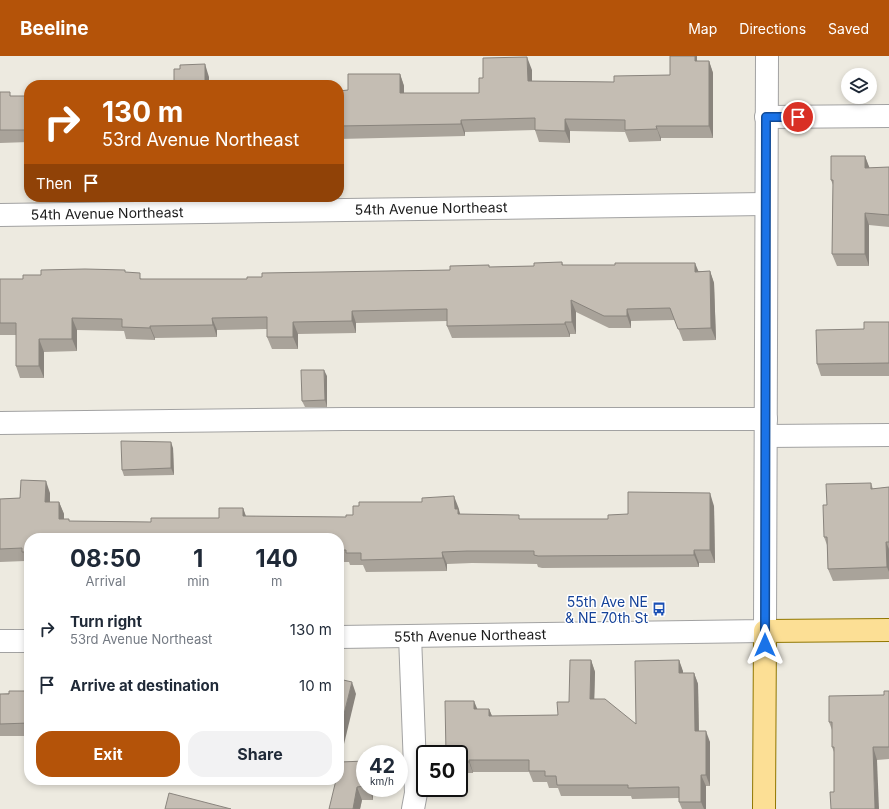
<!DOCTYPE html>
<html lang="en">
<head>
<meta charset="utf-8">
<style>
  body { margin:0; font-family:Inter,sans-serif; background:#f2f2f3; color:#1f2937; height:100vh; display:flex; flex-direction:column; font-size:15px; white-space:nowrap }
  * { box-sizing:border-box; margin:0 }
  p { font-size:13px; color:#747a83 }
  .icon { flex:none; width:22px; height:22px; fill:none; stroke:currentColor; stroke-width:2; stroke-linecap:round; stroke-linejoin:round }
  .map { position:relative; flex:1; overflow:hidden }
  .panel { position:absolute; left:24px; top:477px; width:320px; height:252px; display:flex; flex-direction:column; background:#fff; border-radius:16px; box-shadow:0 2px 6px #0003 }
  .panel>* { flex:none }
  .guide { position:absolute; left:24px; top:24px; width:320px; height:122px; border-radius:16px; box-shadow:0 2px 6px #0003; background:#b45309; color:#fff; overflow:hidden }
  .tools { position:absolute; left:841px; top:12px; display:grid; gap:8px }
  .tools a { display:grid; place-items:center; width:36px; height:36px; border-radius:50%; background:#fff; box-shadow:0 2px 6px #0003; font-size:20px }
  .speed { position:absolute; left:356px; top:689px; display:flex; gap:8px; font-size:20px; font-weight:700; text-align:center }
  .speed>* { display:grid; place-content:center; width:52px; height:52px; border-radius:50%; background:#fff; box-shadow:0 2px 6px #0003; line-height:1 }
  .speed small { font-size:10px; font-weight:400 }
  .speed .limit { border:2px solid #111; border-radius:6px; background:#fff; color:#111 }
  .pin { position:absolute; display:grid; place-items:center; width:34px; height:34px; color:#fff; margin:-17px; border:2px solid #fff; border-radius:50%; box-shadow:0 1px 4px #0007 }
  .me { position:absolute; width:44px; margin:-22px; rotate:0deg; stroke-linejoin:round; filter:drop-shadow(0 0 3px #0008) }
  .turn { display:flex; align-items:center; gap:14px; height:84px; padding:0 12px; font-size:18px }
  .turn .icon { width:52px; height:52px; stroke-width:2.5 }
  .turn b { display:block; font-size:28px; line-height:34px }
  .then { display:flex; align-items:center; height:38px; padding:0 12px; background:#0003; gap:8px; font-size:15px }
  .eta { display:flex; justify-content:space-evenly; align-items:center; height:68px; text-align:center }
  .eta b { font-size:24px; font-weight:700; line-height:28px }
  .primary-button { display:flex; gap:8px; margin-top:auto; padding:8px 12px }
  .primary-button a { flex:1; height:46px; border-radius:16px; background:#b45309; color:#fff; font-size:16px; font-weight:700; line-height:46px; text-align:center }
  .primary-button a+a { background:#f2f2f3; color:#1f2937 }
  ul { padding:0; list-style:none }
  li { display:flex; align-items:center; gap:12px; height:56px; padding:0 12px }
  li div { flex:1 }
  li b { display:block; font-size:15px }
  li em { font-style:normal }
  header { display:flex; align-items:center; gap:24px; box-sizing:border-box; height:56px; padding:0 20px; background:#b45309; color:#fff }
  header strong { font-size:19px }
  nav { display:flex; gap:22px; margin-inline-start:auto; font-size:14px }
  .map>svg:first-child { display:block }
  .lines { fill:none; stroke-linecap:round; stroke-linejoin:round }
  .minor-casing { stroke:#a2a2a2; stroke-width:24 }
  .major-casing { stroke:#917700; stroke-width:24 }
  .minor { stroke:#fff; stroke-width:22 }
  .major { stroke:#fcdf95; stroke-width:22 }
  .wall { fill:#a9a39a }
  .shaded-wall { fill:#89847d }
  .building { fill:#c4bdb3; stroke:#89847d }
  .route-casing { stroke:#114b97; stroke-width:10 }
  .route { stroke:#1a73e8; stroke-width:7 }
  .labels { text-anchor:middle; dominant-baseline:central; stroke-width:3; stroke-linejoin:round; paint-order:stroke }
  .street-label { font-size:14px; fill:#1b1b1b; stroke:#fff }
  .transit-label { font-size:14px; fill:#164399; stroke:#fff; text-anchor:end }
</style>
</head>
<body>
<header>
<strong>Beeline</strong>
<nav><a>Map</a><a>Directions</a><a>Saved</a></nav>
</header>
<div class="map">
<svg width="889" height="753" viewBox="0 0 889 753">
  <rect width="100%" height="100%" fill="#edeae0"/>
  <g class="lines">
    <g class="minor-casing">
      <g id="minor">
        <path d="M766 61 889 60"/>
        <path d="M0 159 766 148"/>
        <path d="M0 367 344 363H766"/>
        <path d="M766 380 889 379"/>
        <path d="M410 580 416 737 413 753"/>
        <path d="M339 581 765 575 767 0"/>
        <path d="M0 585H29"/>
      </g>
    </g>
    <g class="major-casing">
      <path id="major" d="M764 753 765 575 889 574"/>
    </g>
    <use href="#minor" class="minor"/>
    <use href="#major" class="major"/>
  </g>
  <g class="wall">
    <path d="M697 0V5H709L713 17V82H661V85L629 86 625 76 570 75V87L539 86 535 74 465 76V80L339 83V35L348 34 400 18 404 30V37H479L483 22 532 14V25L614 26 670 19Z"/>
    <path d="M0 36 11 40H29V86L0 87Z"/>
    <path d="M865 100 869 112 889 111V171L869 169V210H837L832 198 833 129 831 124Z"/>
    <path d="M562 206 563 209 698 215H710L714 227 716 284 683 285 675 264 631 265V272H609L576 256V278H570V281L452 282 447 270V265L356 267V277L298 278V293H272L267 281V273L217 274V281L155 282V284L126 283 124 275 77 274V295L44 296V322H20L16 310V279H0V223H23L41 219 126 217 142 223H247L262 221 450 214 489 209V211L534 210Z"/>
    <path d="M889 266V320H821L817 308 864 273Z"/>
    <path d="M327 320V351H305L302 345Z"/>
    <path d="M173 392 174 419 124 420 122 414Z"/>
    <path d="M871 427 873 433 889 431V523L833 525 828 513 827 489 824 481 827 449Z"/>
    <path d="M50 437V446H59L64 458V463H69V465L151 466 219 462 243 452 246 460 346 461 353 459 459 453 460 458 520 463H608L628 458 714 450 715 507H699V511L542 512 538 511 537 508 472 507 447 508V515L366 516 363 509H350L349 506H339V482H29V508H27L25 505 0 506V443L20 442Z"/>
    <path d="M591 604 595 616 594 643 636 668 679 604 683 617H694L698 628 699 675 710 686V730H706V753H682L679 746V742L632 743 631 740H561L558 732H549L547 726H533L529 716H473V717H459V698L477 653H489L492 660 558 659 569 646Z"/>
    <path d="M29 635V680H0V638Z"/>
    <path d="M889 635V703L877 704 834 736V696L832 691V674L829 666 884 639Z"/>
    <path d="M365 705V732H373V744H362L360 753H329Z"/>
    <path d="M321 724H335V727Z"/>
  </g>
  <g class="shaded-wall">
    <path d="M692 0H697V4L699 12Z"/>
    <path d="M527 1 532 14V37L528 25Z"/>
    <path d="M709 5 713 17V82L709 70Z"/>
    <path d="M205 8 209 21V29L205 26Z"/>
    <path d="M400 18 404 30V49L400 37Z"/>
    <path d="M565 63 570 75V87L565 75Z"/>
    <path d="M461 64 465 76V80L461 68Z"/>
    <path d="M656 70 661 82V85Z"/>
    <path d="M865 100 870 113 865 112Z"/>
    <path d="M865 157 869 169V210L865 198Z"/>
    <path d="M695 207 700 219 695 216Z"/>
    <path d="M710 215 714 227 716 284 711 272Z"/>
    <path d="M571 244 576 256V278L572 266Z"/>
    <path d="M627 253 631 265V272L627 260Z"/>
    <path d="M352 255 356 267V277L352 265Z"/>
    <path d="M72 262 77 274V295L72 283Z"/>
    <path d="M212 262 217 274V281L213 269Z"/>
    <path d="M293 266 298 278V293L293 281Z"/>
    <path d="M565 266 570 278V281L565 268Z"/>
    <path d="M150 270 155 282V284L150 272Z"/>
    <path d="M39 283 44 296V322L39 310Z"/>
    <path d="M324 314 327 320V351L325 344Z"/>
    <path d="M171 386 173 392 174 419 171 412Z"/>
    <path d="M46 425 50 437V458L45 446Z"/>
    <path d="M710 437 714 450 715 507 710 494Z"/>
    <path d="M454 440 459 453V455L463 465 455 453Z"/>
    <path d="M59 446 64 458V475L59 463Z"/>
    <path d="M243 452 247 464 243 460Z"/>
    <path d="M886 486 889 493V516L887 511Z"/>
    <path d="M694 494 699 507V511L694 499Z"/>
    <path d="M442 496 447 508V515L443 502Z"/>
    <path d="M591 604 595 616 594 654 590 643Z"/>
    <path d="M679 604 683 615V629L679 617Z"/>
    <path d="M694 617 698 628 699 686 695 675Z"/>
    <path d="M352 626 356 638 339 709V678Z"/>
    <path d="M474 645 479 657 474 653Z"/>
    <path d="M489 653 494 665 489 660Z"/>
    <path d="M706 675 710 686V730L706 719Z"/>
    <path d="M873 691 877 704 879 753H875Z"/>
    <path d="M469 704 473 716V717L469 706Z"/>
    <path d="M701 719 706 730V753H704L701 746Z"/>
    <path d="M357 731 362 744 360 753H353Z"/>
    <path d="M369 732H373V744Z"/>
  </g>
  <g class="building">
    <path d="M670 0H695V5H709V70H656L657 73 625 74V64L565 63V75L535 74V62L461 64V68L339 70V35L348 34V18H400V37H479V22H483V2L527 1 528 25 614 26V20L670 19Z"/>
    <path d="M205 8V26L236 27V29H174V13H180V9Z"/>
    <rect x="85" y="26" width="30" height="3"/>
    <path d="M0 36H10V40H29V74H0Z"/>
    <path d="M831 100H865V112L889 111V159L865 157V198H832L833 124H831Z"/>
    <path d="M562 206V209H615V207H695V216L710 215 711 272 678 273 670 252 627 253V260H604L571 244 572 266H565V268L447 270V253L352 255V265L293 266V281H267V261L212 262 213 269 150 270V272L122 271V263L72 262V283H39V310H16V267H0V223H23V219H41V214L85 213 125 214V216L140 217V223H247V221H262V217L450 214V210L489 209V211L534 210V207Z"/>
    <path d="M864 266H889V307L817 308 816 274 864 273Z"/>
    <path d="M301 314H324L325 344 302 345Z"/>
    <path d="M121 385 171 386V412L122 414Z"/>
    <path d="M21 424 46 425 45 446H59V463H69V465L151 466V462H219V452H243V460L346 461V459H353V450H359V446H422V442L454 440 455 453H458V458L519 459V463H608V459L628 458V436L710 437V494H694V499L538 500 534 499V495H467L442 496 443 502 361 504V497H346V494H339V482H29V496H22V492L0 493V443L20 442Z"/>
    <path d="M871 427V433L889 431V486H886L887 511 828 513 827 481H824L823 449H827L826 428Z"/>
    <path d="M570 604H591L590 643H605L636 668 635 605 679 604V617H694L695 675H706V719H701V746H679V731L628 732V729H557L556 720H545V715H529V704H469V706H459V698H446L445 645H474V653H489V660L558 659 557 646H569Z"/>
    <path d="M339 623 352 626 339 678Z"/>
    <path d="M9 635H29V667L0 668V638H9Z"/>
    <path d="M884 635H889V691H873L875 753H831L830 736H834V691H832V666H829V640L884 639Z"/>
    <path d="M365 705V730L357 731 353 753H329L336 724H339V711L340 706Z"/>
    <path d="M169 737 231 753H165Z"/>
  </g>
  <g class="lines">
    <g class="route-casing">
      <path id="route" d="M765 589 766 61H798"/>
    </g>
    <use href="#route" class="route"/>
  </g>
  <defs>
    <g id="bus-bare" transform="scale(1.08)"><path d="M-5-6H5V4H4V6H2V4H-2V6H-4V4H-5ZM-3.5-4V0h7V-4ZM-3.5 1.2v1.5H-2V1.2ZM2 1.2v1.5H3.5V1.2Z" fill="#1a4fb4" stroke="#fff" stroke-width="2.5" paint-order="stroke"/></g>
  </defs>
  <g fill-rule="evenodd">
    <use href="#bus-bare" x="659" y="553"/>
  </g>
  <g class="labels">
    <g class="street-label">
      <text transform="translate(431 152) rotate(-1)">54th Avenue Northeast</text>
      <text transform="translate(107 157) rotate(-1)">54th Avenue Northeast</text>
      <text transform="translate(470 579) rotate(-1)">55th Avenue Northeast</text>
    </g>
    <g class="transit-label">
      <text x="648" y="545">55th Ave NE<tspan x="648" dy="16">&amp; NE 70th St</tspan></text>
    </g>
  </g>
</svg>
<div class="tools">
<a><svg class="icon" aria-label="layers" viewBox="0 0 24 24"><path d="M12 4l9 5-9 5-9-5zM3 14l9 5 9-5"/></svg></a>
</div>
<div class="speed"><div>42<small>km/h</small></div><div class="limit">50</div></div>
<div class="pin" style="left:798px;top:61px;background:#d93025"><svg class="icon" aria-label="arrive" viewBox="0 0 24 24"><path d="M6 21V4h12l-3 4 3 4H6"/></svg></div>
<svg class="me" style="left:765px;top:589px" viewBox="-20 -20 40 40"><path d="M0-17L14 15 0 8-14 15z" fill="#1a73e8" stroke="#fff" stroke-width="4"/></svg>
<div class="guide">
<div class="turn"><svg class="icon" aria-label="right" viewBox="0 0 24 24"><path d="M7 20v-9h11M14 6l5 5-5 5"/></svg><div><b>130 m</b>53rd Avenue Northeast</div></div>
<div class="then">Then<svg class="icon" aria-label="arrive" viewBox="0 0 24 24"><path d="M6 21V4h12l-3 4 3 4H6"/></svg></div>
</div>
<section class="panel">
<div class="eta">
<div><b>08:50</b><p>Arrival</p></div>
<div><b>1</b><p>min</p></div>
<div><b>140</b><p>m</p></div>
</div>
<ul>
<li><svg class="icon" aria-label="right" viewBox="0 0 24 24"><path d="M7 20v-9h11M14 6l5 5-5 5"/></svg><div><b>Turn right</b><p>53rd Avenue Northeast</p></div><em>130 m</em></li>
<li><svg class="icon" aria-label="arrive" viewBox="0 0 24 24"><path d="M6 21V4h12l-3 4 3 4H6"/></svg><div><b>Arrive at destination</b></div><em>10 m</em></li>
</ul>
<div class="primary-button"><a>Exit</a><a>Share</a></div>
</section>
</div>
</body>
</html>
